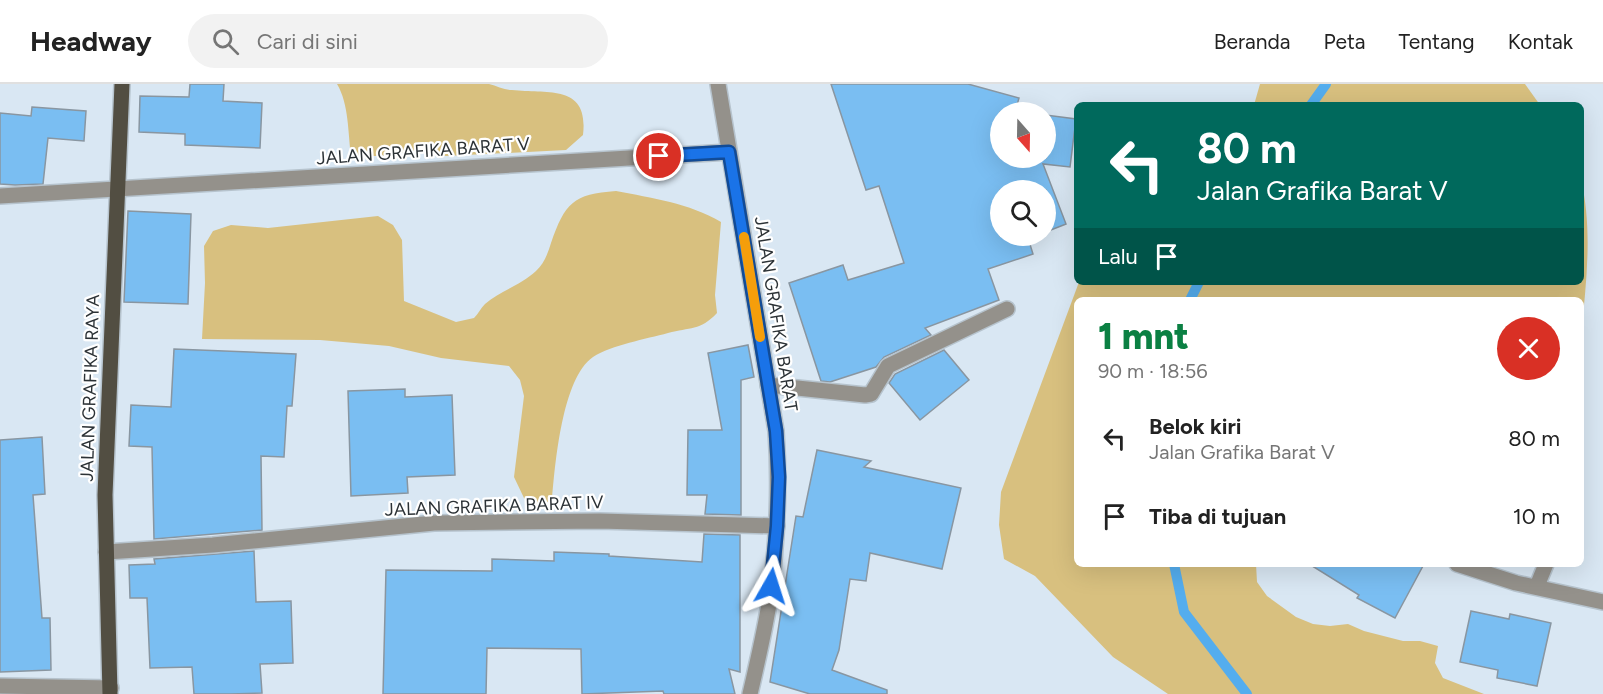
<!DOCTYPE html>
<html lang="id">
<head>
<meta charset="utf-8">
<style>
  body { margin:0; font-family:Figtree,sans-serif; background:#f2f2f2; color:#222; height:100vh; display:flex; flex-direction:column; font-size:22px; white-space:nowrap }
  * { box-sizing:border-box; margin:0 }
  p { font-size:20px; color:#767676 }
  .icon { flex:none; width:33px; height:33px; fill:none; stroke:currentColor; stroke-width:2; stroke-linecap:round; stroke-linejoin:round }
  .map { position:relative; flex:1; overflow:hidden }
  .sheet { position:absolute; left:1074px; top:213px; width:510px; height:270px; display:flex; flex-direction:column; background:#fff; border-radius:9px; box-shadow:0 6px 24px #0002 }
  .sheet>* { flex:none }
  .banner { position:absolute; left:1074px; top:18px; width:510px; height:183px; border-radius:9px; box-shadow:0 6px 24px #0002; background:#00695c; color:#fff; overflow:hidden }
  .needle { width:39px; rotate:160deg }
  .fabs { position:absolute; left:990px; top:18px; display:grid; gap:12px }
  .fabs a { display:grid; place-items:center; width:66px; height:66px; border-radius:50%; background:#fff; box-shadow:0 6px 24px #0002; font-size:30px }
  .pin { position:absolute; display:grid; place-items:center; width:51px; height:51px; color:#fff; margin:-26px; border:3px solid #fff; border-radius:50%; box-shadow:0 2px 6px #0007 }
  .me { position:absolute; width:66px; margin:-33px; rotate:6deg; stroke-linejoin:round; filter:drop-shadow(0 0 4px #0008) }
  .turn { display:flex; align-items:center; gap:21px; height:126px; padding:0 24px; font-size:27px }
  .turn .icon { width:78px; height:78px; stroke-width:2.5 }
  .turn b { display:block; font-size:42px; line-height:51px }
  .then { display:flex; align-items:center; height:57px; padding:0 24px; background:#0003; gap:12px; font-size:22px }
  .round { display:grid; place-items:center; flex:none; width:63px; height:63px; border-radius:32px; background:#f2f2f2 }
  .overview { display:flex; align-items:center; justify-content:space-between; height:102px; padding:0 24px }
  h1 { font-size:36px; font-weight:800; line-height:45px; color:#0b8043 }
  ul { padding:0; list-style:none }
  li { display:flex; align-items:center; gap:18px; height:78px; padding:0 24px }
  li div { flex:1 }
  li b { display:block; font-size:22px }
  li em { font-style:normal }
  header { display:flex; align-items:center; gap:36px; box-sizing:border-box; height:84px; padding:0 30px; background:#fff; border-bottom:2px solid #e0e0e0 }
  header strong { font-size:28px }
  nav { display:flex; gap:33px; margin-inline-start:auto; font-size:21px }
  .search { width:420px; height:54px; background:#f2f2f2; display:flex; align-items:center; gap:15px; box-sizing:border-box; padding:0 21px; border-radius:33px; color:#767676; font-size:22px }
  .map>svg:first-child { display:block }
  .green { fill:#d8c07f }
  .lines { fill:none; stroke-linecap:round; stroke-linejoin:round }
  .stream { stroke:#54adee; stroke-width:10 }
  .building { fill:#7abef2; stroke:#8996a1; stroke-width:1.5 }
  .minor-casing { stroke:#b6c3cd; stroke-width:18 }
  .major-casing { stroke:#b6c3cd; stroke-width:18 }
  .minor { stroke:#94918b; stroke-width:15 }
  .major { stroke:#524e42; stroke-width:15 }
  .route-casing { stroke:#114b97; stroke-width:15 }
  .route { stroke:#1a73e8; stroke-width:10 }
  .slow { stroke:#f59e0b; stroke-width:10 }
  .labels { text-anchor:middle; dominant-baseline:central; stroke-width:4.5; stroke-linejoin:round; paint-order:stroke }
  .street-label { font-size:18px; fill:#2c3236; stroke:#fff }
</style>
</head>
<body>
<header>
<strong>Headway</strong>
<div class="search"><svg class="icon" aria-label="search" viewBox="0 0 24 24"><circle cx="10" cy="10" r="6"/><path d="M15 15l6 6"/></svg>Cari di sini</div>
<nav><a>Beranda</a><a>Peta</a><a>Tentang</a><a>Kontak</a></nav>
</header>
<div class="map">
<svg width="1603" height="610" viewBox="0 0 1603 610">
  <rect width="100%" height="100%" fill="#d9e7f3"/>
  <g class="green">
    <path d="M337 0H489C497 2 504 6 512 6 549 10 589 0 583 51L566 66 446 72 414 67 380 72H351C348 49 349 20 337 0Z"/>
    <path d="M1260 0H1525L1540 21H1254Z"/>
    <path d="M1581 96C1593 146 1586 201 1581 252V216H1077V480H1256L1257 498 1267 512 1296 533 1313 540 1330 542 1348 540 1364 547 1403 557H1420L1438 562 1435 579 1443 594 1484 610H1168L1113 573 1035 492 1004 475 999 441 1001 408 1079 198H1581Z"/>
    <path d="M616 107C652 114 689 119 721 138L715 211 717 229C700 247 690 243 668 249 646 255 612 261 593 273 562 294 555 381 552 416L538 422 530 420 524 414 514 393 524 312 520 296 509 282 441 274 389 262 320 256 202 255 205 199 204 162 213 147 231 141 268 144 378 132 393 141 402 156 404 217 456 238 474 234C478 230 481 224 485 220 500 207 521 201 536 187 544 180 548 169 551 159 565 119 573 110 616 107Z"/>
  </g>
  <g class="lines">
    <g class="stream">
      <path d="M1311 21 1326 0"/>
      <path d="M1190 216 1199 198"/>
      <path d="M1174 480 1184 528 1247 610"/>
    </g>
  </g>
  <g class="building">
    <path d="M190 0H224L223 17 262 19 260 64 185 61V50L139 48 140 12 189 13Z"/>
    <path d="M831 0H968L1019 14 1015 28H1018H1000V74H1046V31L1076 35 1070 83 1043 80 1066 140 1046 148V106H1000V152H1035L1028 154 1033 170 988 185 999 216 925 244 931 251 884 273 876 283 830 298 821 297 789 199 843 181 848 196 904 179 879 102 866 106Z"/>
    <path d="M32 23 86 27 84 57 48 54 43 100 15 101 0 100V29L31 32Z"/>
    <path d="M128 127 191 130 188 220 124 218Z"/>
    <path d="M748 261 754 293 741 296V431L705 430 707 411H687L688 346H722L708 269Z"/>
    <path d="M174 265 296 270 292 322H287L284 373 261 372 262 446 154 455 152 363 129 362 131 321 171 323Z"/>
    <path d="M944 266 969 296 920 336 889 299 895 290Z"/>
    <path d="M405 305V313L452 311 455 391 407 393 408 409 351 412 348 307Z"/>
    <path d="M42 353 45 410 33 411 42 534H50L51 586 0 588V356Z"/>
    <path d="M817 366 871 377 864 383 961 404 942 485 870 469 866 497 850 495 839 566 832 586 887 606V610H810L770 598 796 432 803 433Z"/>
    <path d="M704 450 740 451V588L729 585 735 610H664L663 607 582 610 581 565 487 564 486 610H383L386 486 492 487V475L554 477V468L609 470V472L702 478Z"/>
    <path d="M254 467 256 518 291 517 293 579 260 580 262 609 230 610H194L192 583 150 584 147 514H130L129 481 155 480 154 475Z"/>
    <path d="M1309 480H1424L1395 534 1357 514 1359 511Z"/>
    <path d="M1471 527 1509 535 1510 530 1551 539 1537 602 1497 594 1498 586 1460 578Z"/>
  </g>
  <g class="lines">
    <g class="minor-casing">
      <g id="minor">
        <path d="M718 0 776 347C780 405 777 462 769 520 764 550 757 580 750 610"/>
        <path d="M0 112 729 68"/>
        <path d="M768 301 865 311 871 310 888 282 1007 225"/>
        <path d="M106 468 213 461 434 439 600 437 777 442"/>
        <path d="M1457 480 1516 499 1603 518"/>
        <path d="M1537 502 1546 480"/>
        <path d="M0 602 111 604"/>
      </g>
    </g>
    <g class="major-casing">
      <path id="major" d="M110 610 105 411 122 0"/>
    </g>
    <use href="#minor" class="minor"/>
    <use href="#major" class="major"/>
  </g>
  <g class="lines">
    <g class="route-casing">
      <path id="route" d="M659 72 729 68 776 347 779 393 777 442 771 502"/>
    </g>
    <use href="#route" class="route"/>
    <path class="slow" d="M744 153 760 253"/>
  </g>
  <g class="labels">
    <g class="street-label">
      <text transform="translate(423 67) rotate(-4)">JALAN GRAFIKA BARAT V</text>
      <text transform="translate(776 230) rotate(81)">JALAN GRAFIKA BARAT</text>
      <text transform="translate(90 304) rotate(-88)">JALAN GRAFIKA RAYA</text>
      <text transform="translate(494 422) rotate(-2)">JALAN GRAFIKA BARAT IV</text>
    </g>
  </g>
</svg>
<div class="fabs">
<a><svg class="needle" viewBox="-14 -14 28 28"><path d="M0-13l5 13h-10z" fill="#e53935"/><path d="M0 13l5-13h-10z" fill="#767676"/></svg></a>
<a><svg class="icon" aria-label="search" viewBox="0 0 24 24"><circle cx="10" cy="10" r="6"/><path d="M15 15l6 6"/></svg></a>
</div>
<div class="pin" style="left:659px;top:72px;background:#d93025"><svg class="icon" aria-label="arrive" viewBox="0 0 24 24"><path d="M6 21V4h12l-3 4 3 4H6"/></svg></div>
<svg class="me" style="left:771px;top:502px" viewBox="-20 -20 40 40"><path d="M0-17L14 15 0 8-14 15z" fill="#1a73e8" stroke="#fff" stroke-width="4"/></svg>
<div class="banner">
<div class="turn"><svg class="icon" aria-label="left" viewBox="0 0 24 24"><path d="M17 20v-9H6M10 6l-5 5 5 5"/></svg><div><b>80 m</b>Jalan Grafika Barat V</div></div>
<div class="then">Lalu<svg class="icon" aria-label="arrive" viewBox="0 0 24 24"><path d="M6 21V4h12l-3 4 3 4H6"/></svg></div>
</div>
<section class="sheet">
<div class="overview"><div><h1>1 mnt</h1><p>90 m · 18:56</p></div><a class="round" style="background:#d93025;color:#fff"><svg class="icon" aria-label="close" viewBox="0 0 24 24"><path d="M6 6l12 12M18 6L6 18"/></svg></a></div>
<ul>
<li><svg class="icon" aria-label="left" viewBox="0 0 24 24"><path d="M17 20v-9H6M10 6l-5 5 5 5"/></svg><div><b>Belok kiri</b><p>Jalan Grafika Barat V</p></div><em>80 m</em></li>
<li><svg class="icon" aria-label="arrive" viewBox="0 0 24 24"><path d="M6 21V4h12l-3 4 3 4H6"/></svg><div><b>Tiba di tujuan</b></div><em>10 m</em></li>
</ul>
</section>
</div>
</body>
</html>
